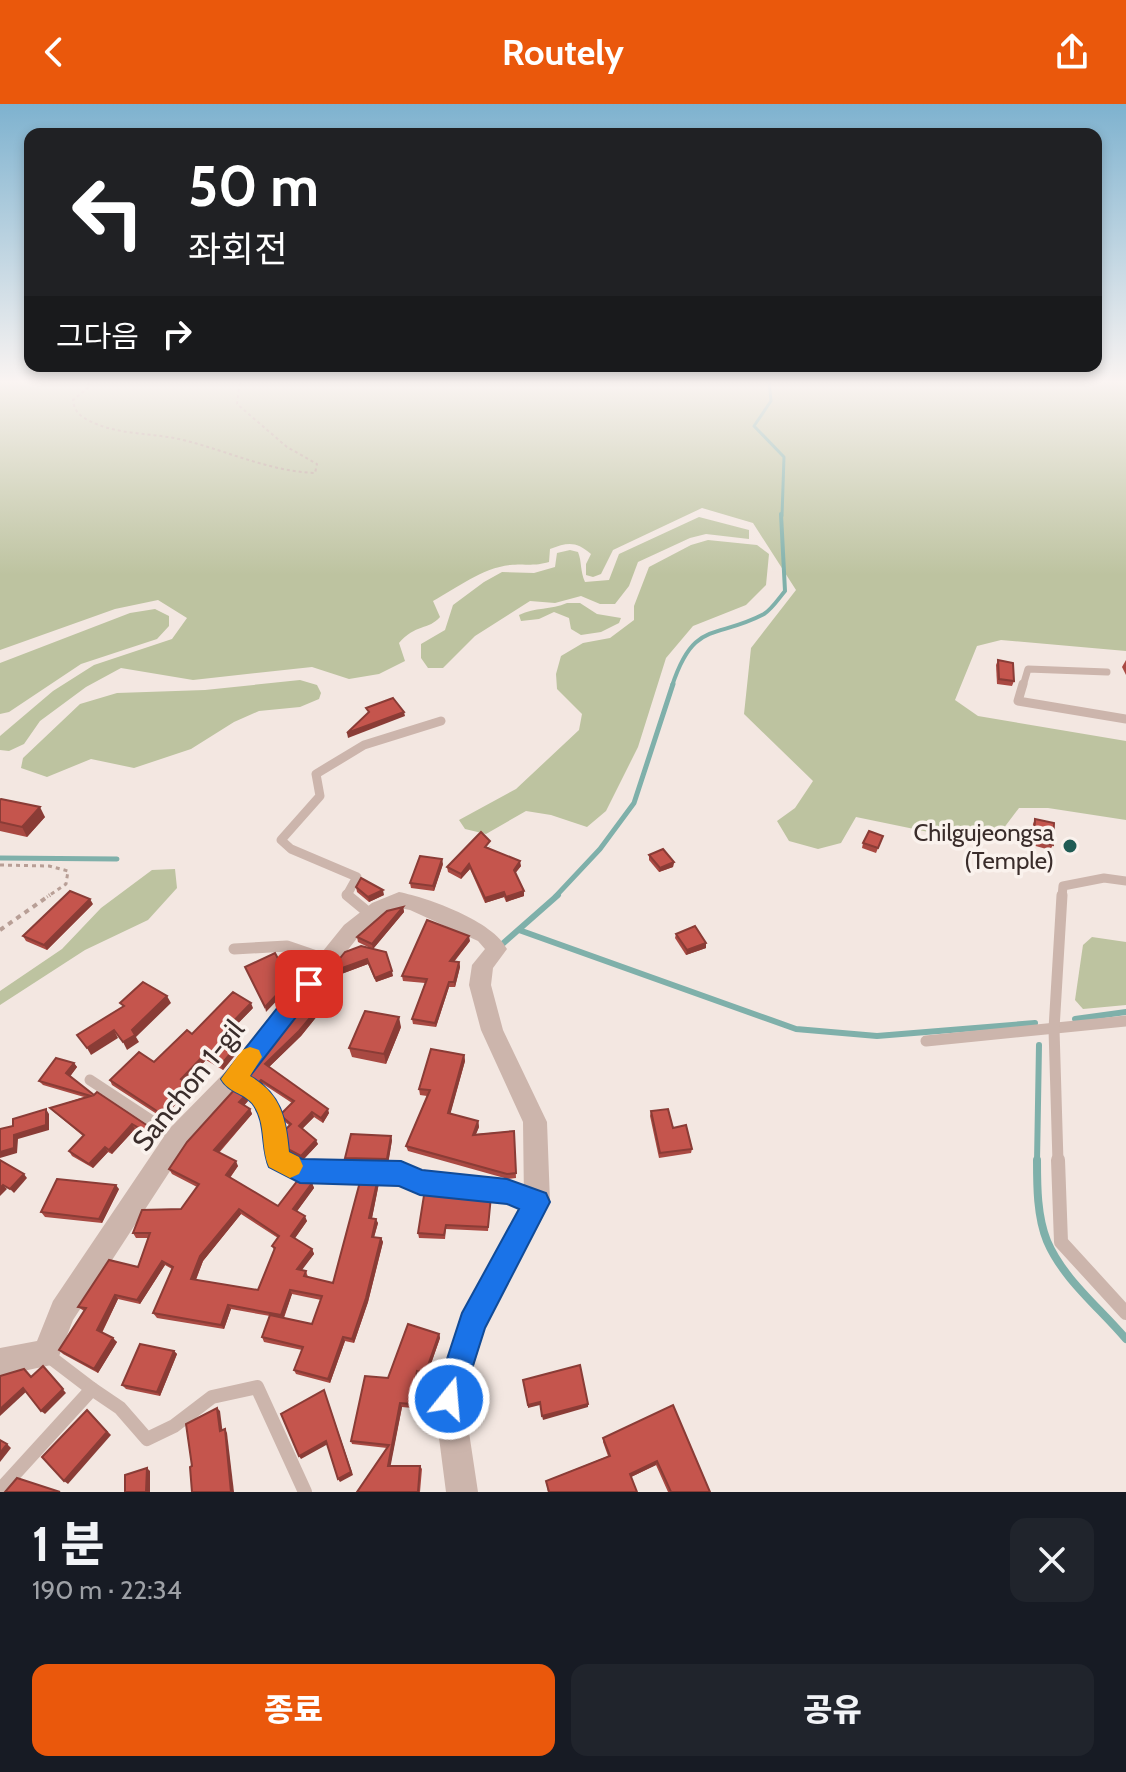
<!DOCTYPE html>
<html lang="ko">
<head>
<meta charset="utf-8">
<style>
  body { margin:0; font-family:Cabin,"Noto Sans KR",sans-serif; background:#20242c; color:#f1f3f6; height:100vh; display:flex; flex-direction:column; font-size:30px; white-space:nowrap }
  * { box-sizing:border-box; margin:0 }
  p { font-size:26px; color:#9ea1a6 }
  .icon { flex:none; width:44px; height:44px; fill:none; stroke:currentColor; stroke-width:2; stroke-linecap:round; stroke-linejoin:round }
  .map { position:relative; height:1388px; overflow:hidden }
  .side { display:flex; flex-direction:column; background:#171b24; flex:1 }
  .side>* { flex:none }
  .banner { position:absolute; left:24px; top:24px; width:1078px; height:244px; border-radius:16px; box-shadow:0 4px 12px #0003; background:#202124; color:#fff; overflow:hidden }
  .pin { position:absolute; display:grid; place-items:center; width:68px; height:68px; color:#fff; margin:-34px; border-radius:16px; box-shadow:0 4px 12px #0006 }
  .me { position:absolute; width:88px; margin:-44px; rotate:17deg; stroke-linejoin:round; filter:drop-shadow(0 0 6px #0008) }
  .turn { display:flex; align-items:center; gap:28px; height:168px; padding:0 32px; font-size:36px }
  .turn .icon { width:104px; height:104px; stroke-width:2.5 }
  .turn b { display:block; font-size:56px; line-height:68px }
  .then { display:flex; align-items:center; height:76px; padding:0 32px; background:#0003; gap:16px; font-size:30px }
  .round { display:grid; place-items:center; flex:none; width:84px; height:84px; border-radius:16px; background:#20242c }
  .headline { display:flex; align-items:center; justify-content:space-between; height:136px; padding:0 32px }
  h1 { font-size:48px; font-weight:800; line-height:60px }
  .action { display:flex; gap:16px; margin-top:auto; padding:16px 32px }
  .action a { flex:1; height:92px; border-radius:16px; background:#ea580c; color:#fff; font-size:32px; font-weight:800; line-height:92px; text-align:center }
  .action a+a { background:#20242c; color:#f1f3f6 }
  header { display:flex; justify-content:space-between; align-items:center; height:104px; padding:0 32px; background:#ea580c; color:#fff; font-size:36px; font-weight:800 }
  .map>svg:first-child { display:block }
  .green { fill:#bdc3a0 }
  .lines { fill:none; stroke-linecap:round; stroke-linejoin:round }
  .stream-far4 { stroke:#7fb0aa; stroke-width:3 }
  .stream-far3 { stroke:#7fb0aa; stroke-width:4 }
  .stream-far2 { stroke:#7fb0aa; stroke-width:5 }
  .stream-far1 { stroke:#7fb0aa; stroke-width:6 }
  .stream { stroke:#7fb0aa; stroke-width:8 }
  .path-far2 { stroke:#b89f96; stroke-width:2; stroke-dasharray:3 3; stroke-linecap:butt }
  .path-far1 { stroke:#b89f96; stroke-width:3; stroke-dasharray:4 4; stroke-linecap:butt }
  .path { stroke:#b89f96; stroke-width:4; stroke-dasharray:5 5; stroke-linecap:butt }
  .lane-far3 { stroke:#ccb5ac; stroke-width:7 }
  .lane-far2 { stroke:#ccb5ac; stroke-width:9 }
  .lane-far1 { stroke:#ccb5ac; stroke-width:11 }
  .lane { stroke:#ccb5ac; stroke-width:14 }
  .street { fill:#ccb5ac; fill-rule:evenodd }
  .wall { fill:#a94942; fill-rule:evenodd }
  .shaded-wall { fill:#8a3c36 }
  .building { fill:#c5554d; stroke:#8a3c36; stroke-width:2; fill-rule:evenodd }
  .route { fill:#1a73e8; stroke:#114b97; stroke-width:2 }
  .slow { fill:#f59e0b }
  .poi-dot { fill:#205c55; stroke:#faf2ed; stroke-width:3 }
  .labels { text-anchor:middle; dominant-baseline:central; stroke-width:7; stroke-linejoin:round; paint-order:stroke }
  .poi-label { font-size:24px; fill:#3a2d2b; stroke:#faf2ed; text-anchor:end }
  .near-street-label { font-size:28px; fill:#3a2d2b; stroke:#faf2ed }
</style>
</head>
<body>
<header><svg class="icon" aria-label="back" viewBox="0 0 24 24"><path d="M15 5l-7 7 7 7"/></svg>Routely<svg class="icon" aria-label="share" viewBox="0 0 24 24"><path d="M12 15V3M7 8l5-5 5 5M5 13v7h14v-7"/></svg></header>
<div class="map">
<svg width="1126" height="1388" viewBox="0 0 1126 1388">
  <rect width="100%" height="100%" fill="#f3e7e1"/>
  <g class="green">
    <path d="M0 276H1126V547L1001 536 977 542 955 596 978 612 1126 637V716L1048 704H1019L997 733 982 739 856 713 841 739 818 745 789 737 777 717 795 704 813 677 744 610 751 544 796 486 753 419 702 404 613 446 601 470 593 473 586 471V460L591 450C576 437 568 438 550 445L549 458C531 463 526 459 510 461 482 464 457 484 433 497L440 513C429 526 415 520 399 539L405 557 379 570 349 575 312 563 193 576 121 564 86 583 40 617 24 640 9 647 0 646V632L53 587 94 561 172 535 187 514 158 496 115 505 0 546Z"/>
    <path d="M699 413 749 426V435L706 430 690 434 638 458 629 482 615 500H600L581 492 555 499 530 497 475 532 443 564H428L421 554V540L445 526 453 501 484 478 502 468 534 469 555 463 557 449 570 446 578 448C582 458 580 467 585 478L609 476 619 450Z"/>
    <path d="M708 436 757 441 769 450 766 481 746 501 693 522 666 554 638 643 606 707 587 723 551 711 526 707 486 730 465 725 459 716 516 685 579 626 582 610 557 585 556 570 561 552 583 539 610 534 634 516V502L649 463 691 441Z"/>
    <path d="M567 499H580L597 510 621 514 619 519 601 528 581 531 571 525 569 514 554 508 539 515 521 517 519 511C535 503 551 506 567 499Z"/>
    <path d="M155 505 169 512V522L157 535 81 560 9 608 0 610V559L130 509Z"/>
    <path d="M300 576 317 581 321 589 319 595 300 603 259 607 234 618 191 645 134 664 91 655 47 673 21 664 23 654 80 600 117 589 205 586Z"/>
    <path d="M175 765 177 784 148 816 85 846 0 901V887L62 845 101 804 152 766Z"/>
    <path d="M1092 833 1126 838V901L1083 905 1075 896 1083 841Z"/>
  </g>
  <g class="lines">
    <path class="stream-far4" d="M769 276 771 297 754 322 784 353 782 412"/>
    <path class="stream-far3" d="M672 582C694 515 715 536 764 510 772 505 779 494 785 487L781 410"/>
    <g class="stream-far2">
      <path d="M0 754 117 755"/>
      <path d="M555 793 600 745 634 699 673 580"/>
    </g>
    <g class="stream-far1">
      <path d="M519 826 796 925 877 932 1035 919"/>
      <path d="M499 843 558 791"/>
      <path d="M1075 915 1126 908"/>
      <path d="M1037 1058 1039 941"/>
    </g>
    <path class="stream" d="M1037 1056C1037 1082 1037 1112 1047 1137 1063 1175 1100 1204 1126 1235"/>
    <path class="path-far2" d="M82 276 90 282 73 296C74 305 78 311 86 315 116 332 151 328 183 336 228 347 268 367 315 369L317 360 287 343 237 300 240 276"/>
    <path class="path-far1" d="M0 761 49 762 68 767 66 780 47 793"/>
    <path class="path" d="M0 826 50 791"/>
    <path class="lane-far3" d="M1023 582 1028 565 1107 568"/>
    <g class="lane-far2">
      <path d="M1023 580 1018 597 1126 615"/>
      <path d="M350 793 347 791 357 773 291 745 281 736 320 692 316 670 364 641 441 617"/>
      <path d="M1062 793 1063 782 1104 774 1126 777"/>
    </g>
    <g class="lane-far1">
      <path d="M347 791 370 810"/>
      <path d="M234 845 287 842 328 856"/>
      <path d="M926 937 1126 917"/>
      <path d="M233 975C269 998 273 1014 278 1055L283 1058"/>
      <path d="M90 976 175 1032"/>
      <path d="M1058 1058 1054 925 1062 791"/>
    </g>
    <g class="lane">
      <path d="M280 1056 300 1067 401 1070 420 1079 507 1088 532 1096"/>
      <path d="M1058 1056 1061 1138 1126 1209"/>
      <path d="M50 1253 92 1285"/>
      <path d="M0 1386 92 1285 120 1304 147 1335 174 1322 212 1293 257 1283 305 1388"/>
    </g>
    <path class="street" d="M399 788C429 794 493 817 507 845L493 864 491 881 503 926 547 1018 550 1098 485 1224 464 1295 478 1388H446L434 1295 462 1209 524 1096 523 1018 481 926 469 881 472 861 485 845 478 837 410 806 400 804 386 809 358 833 241 982 187 1041 73 1216 56 1260 0 1272V1244L37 1237 53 1197 169 1025 225 968 344 821 372 799Z"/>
  </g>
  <g class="wall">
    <path d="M998 556 1014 577 1012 582 997 580 996 561Z"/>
    <path d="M1126 556V571L1122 563Z"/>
    <path d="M0 696 45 713 27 733 0 727Z"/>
    <path d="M1035 715 1053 741 1050 746 1032 741 1033 720Z"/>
    <path d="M883 732 876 749 862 744 863 739Z"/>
    <path d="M491 742 488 744 521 762 515 769 524 787V792L506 798 504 793 485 799 470 765 461 775 448 768 447 763Z"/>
    <path d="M649 751 674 758 673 763 659 768 649 756Z"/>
    <path d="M443 760 434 787 411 784 410 779Z"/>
    <path d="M356 783 384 791 369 798 357 788Z"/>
    <path d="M93 800 47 846 26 837 23 832Z"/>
    <path d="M403 803 404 808 373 845 393 872 376 878 368 860 336 872 333 863 370 844 358 838 357 833Z"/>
    <path d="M676 830 706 844 686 851 675 834Z"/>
    <path d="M470 837 454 858H459L460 863 455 883H449L436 923 413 920 412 915 425 879 403 877 402 872Z"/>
    <path d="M329 891 330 896 301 932 269 963 329 1009 323 1019 314 1013 302 1025 318 1040 302 1057 286 1048 284 1043 289 1021 282 1016 280 1011 292 999 263 980 259 984 249 976 248 971Z"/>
    <path d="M253 904 226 931 241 944 223 966 206 956 185 978 188 979 191 984 163 1014 112 981 110 976 154 958 192 930Z"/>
    <path d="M401 923 386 960 352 953 349 944Z"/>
    <path d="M464 951 465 957 450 1010 478 1017 479 1023 476 1030 514 1027 516 1074 508 1075 408 1047 406 1042 427 992 420 991 419 985Z"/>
    <path d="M74 959 77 963 70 972 94 991 151 1026 147 1031 135 1025 112 1050 108 1048 93 1064 72 1052 69 1047 83 1032 54 1008 50 1004 84 993 43 981 39 977Z"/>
    <path d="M245 992 248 997 244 1001 250 1005 252 1010 219 1049 238 1062 230 1074 278 1102 312 1079 314 1084 297 1107 307 1117 295 1134 312 1145 314 1150 301 1166 306 1167 308 1173 333 1179 378 1074 379 1079 372 1114 378 1119 374 1133 381 1134 383 1138 368 1198 354 1239 345 1237 330 1279 296 1270 294 1266 302 1246 264 1238 262 1233 270 1212 231 1205 224 1225 157 1214 153 1209 172 1165 165 1161 140 1200 118 1195 102 1229 117 1238 98 1269 63 1250 59 1246 84 1207 78 1203 138 1163 148 1134H136L133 1129 181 1105 197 1083 172 1070 169 1065ZM241 1110 278 1134 272 1142 274 1146 258 1186 196 1176 203 1157ZM292 1190 321 1196 312 1220 284 1214Z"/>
    <path d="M651 1007 673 1024 692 1045 691 1049 659 1054 650 1012Z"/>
    <path d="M392 1036 388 1060 347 1058 345 1054Z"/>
    <path d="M119 1085 102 1119 45 1113 41 1108Z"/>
    <path d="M491 1092 488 1127 446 1125 445 1135 419 1134 418 1129Z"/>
    <path d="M439 1230 440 1234 426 1274 418 1271 412 1304 402 1303 390 1362H420L422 1365 420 1388H357L387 1344 352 1340 351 1337Z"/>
    <path d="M174 1247 177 1250 160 1292 126 1285 122 1281Z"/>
    <path d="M673 1301 710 1388H668L656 1361 631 1373 637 1388H548L546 1377 608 1352 603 1338V1334Z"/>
  </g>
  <g class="shaded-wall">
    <path d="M404 608 405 612 348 634 347 629Z"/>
    <path d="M40 703 45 713 27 733 22 723Z"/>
    <path d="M442 755 443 760 434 787 433 782Z"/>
    <path d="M520 757 521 762 514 771V766Z"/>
    <path d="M674 758 673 763 659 768 660 764Z"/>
    <path d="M469 760 470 765 461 775V770Z"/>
    <path d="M383 786 384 791 369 798 368 793Z"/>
    <path d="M524 787V792L506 798V793Z"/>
    <path d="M504 788V793L485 799V794Z"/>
    <path d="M90 795 93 800 47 846 44 841Z"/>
    <path d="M403 803 404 808 373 845 372 840Z"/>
    <path d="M469 832 470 837 450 862V857Z"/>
    <path d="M706 839V844L686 851 687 846Z"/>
    <path d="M367 855 368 860 336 872 334 867Z"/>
    <path d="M459 858 460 863 455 883 454 878Z"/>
    <path d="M392 867 393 872 376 878 375 874Z"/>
    <path d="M449 878V883L436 923 435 919Z"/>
    <path d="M286 881 288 885 266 908 265 903Z"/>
    <path d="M329 891 330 896 301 932 267 965 265 960Z"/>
    <path d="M167 892 171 899 136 933 139 938 127 946 123 938 132 926Z"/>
    <path d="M251 899 253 904 224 934 222 929Z"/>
    <path d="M399 913 401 923 386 960 384 950Z"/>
    <path d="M114 926 118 934 91 951 87 944Z"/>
    <path d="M239 939 241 944 223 966 221 961Z"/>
    <path d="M204 951 206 956 183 980 181 975Z"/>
    <path d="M464 951 465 957 449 1015 448 1009Z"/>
    <path d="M74 959 77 963 69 974 66 969Z"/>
    <path d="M261 976 263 980 259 984 257 980Z"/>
    <path d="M188 979 191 984 163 1014 160 1009Z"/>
    <path d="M245 992 248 997 242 1004 239 998Z"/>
    <path d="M46 1005 49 1010V1026L18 1035 17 1049 0 1054V1048L14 1031Z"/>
    <path d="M250 1005 252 1010 216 1051 214 1046Z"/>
    <path d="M328 1005 329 1009 323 1019 321 1014Z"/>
    <path d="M312 1008 314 1013 300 1027 299 1022Z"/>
    <path d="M478 1017 479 1023 473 1037V1031Z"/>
    <path d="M132 1020 135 1025 112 1050 109 1046Z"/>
    <path d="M148 1022 151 1026 147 1031 144 1027Z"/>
    <path d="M391 1032 392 1036 388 1060 387 1055Z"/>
    <path d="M316 1036 318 1040 302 1057 301 1052Z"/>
    <path d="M105 1043 108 1048 93 1064 89 1060Z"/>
    <path d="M236 1057 238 1062 228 1076 226 1071Z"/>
    <path d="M24 1070 27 1074 14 1089 10 1085Z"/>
    <path d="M378 1074 379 1079 371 1119 369 1114Z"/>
    <path d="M312 1079 314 1084 295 1110 293 1105Z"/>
    <path d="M3 1081 7 1085 0 1092V1084Z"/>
    <path d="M116 1081 119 1085 102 1119 99 1115Z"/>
    <path d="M239 1105 241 1110 203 1157 194 1180 191 1175 200 1152Z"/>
    <path d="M305 1112 307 1117 293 1137 291 1132Z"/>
    <path d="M376 1115 378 1119 373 1137 372 1133Z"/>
    <path d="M381 1134 383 1138 368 1198 354 1239 352 1235Z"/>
    <path d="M312 1145 314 1150 299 1170 297 1165Z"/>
    <path d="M162 1157 165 1161 140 1200 137 1196Z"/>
    <path d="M290 1186 292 1190 283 1215 281 1211Z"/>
    <path d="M115 1191 118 1195 101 1230 97 1226Z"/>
    <path d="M228 1201 231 1205 224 1225 221 1221Z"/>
    <path d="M439 1230 440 1234 426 1274 425 1270Z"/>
    <path d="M343 1233 345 1237 330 1279 328 1275Z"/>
    <path d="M113 1234 117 1238 98 1269 94 1265Z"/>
    <path d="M174 1247 177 1250 160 1292 157 1288Z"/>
    <path d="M43 1262 66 1289 45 1310 41 1307Z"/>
    <path d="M417 1267 418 1271 412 1304 411 1300Z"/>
    <path d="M23 1284 27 1287 0 1312V1305Z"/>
    <path d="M324 1286 353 1371 340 1378 338 1375Z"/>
    <path d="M540 1298V1301L528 1304V1301Z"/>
    <path d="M400 1299 402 1303 390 1365 388 1362Z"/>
    <path d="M588 1300V1303L543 1316 542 1312Z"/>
    <path d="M217 1304 220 1307 223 1331 220 1327Z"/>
    <path d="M90 1309 111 1331 68 1380 64 1377Z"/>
    <path d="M225 1325 227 1329 234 1388H231Z"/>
    <path d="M326 1337 328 1340 301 1355 299 1352Z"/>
    <path d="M7 1340 11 1344 0 1358V1349Z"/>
    <path d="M657 1357 656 1361 629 1374 630 1370Z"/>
    <path d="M147 1364 150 1367V1388H146Z"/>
  </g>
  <g class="building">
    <path d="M998 556 1013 559 1014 577 999 575Z"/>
    <path d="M393 594 404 608 347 629 369 608 366 604Z"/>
    <path d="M1 695 40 703 22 723 0 718V696Z"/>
    <path d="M1035 715 1054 719 1053 741 1034 736Z"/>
    <path d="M869 727 883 732 878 744 863 739Z"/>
    <path d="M481 728 490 737 485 743 520 757 514 766 524 787 506 793 504 788 485 794 469 760 461 770 447 763Z"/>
    <path d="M663 745 674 758 660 764 649 751Z"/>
    <path d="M420 752 442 755 433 782 410 779Z"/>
    <path d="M361 774 383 786 368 793 356 783Z"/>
    <path d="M70 787 90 795 44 841 23 832Z"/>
    <path d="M403 803 372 840 357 833 387 807Z"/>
    <path d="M427 816 469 832 450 857 459 858 454 878H449L435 919 412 915 427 875 402 872Z"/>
    <path d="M695 822 706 839 687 846 676 830Z"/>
    <path d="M361 842 386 848 392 867 375 874 367 855 334 867 333 863 345 848Z"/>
    <path d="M275 849 283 864 279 866 286 881 265 903 245 863Z"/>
    <path d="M143 878 167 892 132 926 135 931 123 938 114 926 87 944 77 931 124 902 120 899Z"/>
    <path d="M316 885 329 891 299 927 265 960 328 1005 321 1014 312 1008 299 1022 316 1036 301 1052 284 1043 282 1029 291 1020 280 1011 294 997 261 976 257 980 248 971Z"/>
    <path d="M233 888 251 899 222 929 239 939 221 961 204 951 181 975 188 979 160 1009 110 976 139 948 154 958 187 926 192 930Z"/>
    <path d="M365 907 399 913 384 950 349 944Z"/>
    <path d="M431 945 464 951 448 1009 478 1017 473 1031 514 1027 516 1069 507 1070 406 1042 430 986 419 985Z"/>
    <path d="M56 954 74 959 66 969 94 991 97 988 148 1022 144 1027 132 1020 109 1046 105 1043 89 1060 69 1047 84 1031 50 1004 91 992 39 977Z"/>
    <path d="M236 984 245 992 239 998 250 1005 214 1046 236 1057 226 1071 278 1102 301 1072 312 1079 293 1105 305 1112 291 1132 312 1145 297 1165 306 1167 304 1172 333 1179 361 1074H378L369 1114 376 1115 372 1133 381 1134 366 1194 352 1235 343 1233 328 1275 294 1266 303 1243 262 1233 270 1211 312 1220 322 1192 290 1186 281 1211 228 1201 221 1221 153 1209 173 1163 162 1157 137 1196 115 1191 97 1226 113 1234 94 1265 59 1246 86 1204 78 1203 109 1156 138 1163 150 1129H133L142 1106 181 1105 199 1080 169 1065 187 1038ZM239 1105 279 1132 272 1142 275 1144 258 1186 191 1175 200 1152Z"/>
    <path d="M46 1005V1021L14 1031V1044L0 1048V1025L13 1022V1015Z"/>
    <path d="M668 1005 673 1024 686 1021 692 1045 660 1049 651 1007Z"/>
    <path d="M351 1030 391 1032 387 1055 345 1054Z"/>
    <path d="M0 1056 24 1070 10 1085 3 1081 0 1084Z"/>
    <path d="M57 1075 116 1081 99 1115 41 1108Z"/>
    <path d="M425 1085 491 1092 488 1123 446 1121 444 1131 418 1129Z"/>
    <path d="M408 1220 439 1230 425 1270 417 1267 411 1300 400 1299 388 1362H420L418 1388H357L389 1341 351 1337 365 1272 388 1274Z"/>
    <path d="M140 1240 174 1247 157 1288 122 1281Z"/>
    <path d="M580 1261 588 1300 542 1312 540 1298 528 1301 523 1276Z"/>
    <path d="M43 1262 63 1285 41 1307 23 1284 0 1305V1272L24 1265 31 1273Z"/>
    <path d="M324 1286 351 1368 338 1375 326 1337 299 1352 281 1310Z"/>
    <path d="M673 1301 710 1388H671L657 1357 630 1370 637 1388H549L546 1377 610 1352 603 1334Z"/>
    <path d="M217 1304 220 1327 225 1325 231 1388H192L190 1363 192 1362 186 1320Z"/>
    <path d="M87 1306 107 1328 64 1377 42 1353Z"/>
    <path d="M0 1336 7 1340 0 1349Z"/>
    <path d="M147 1364 146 1388H125V1371Z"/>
    <path d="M17 1374 60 1388H5Z"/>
  </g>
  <linearGradient id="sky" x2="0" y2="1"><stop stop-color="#7eb2cf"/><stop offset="0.59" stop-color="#faf4f2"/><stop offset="1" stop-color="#faf4f2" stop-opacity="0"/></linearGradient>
  <rect width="1126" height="471" fill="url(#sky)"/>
  <path class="route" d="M309 871 317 874 320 880 317 886 250 972C281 990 286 1014 289 1048L302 1055 401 1057 422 1066 507 1075 546 1089 550 1098 485 1224 459 1306 449 1310 438 1306 434 1295 462 1209 519 1105 507 1100 420 1091 399 1082 300 1079 269 1063C260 1043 267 1018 252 999 243 989 228 988 221 975L301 874Z"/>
  <path class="slow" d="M250 943 259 946 262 953 250 972C281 990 286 1014 289 1048L299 1053 303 1062 299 1070 290 1074 269 1063C260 1043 267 1018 252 999 243 989 228 988 221 975L242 946Z"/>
  <circle class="poi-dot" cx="1070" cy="742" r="8"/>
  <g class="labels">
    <g class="poi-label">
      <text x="1054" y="728">Chilgujeongsa<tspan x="1054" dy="28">(Temple)</tspan></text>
    </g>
    <g class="near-street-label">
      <text transform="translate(188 981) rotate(-51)">Sanchon 1-gil</text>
    </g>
  </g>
</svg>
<div class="pin" style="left:309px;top:880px;background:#d93025"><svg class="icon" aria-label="arrive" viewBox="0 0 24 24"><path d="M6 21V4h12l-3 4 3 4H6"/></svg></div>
<svg class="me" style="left:449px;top:1295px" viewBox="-20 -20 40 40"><circle r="17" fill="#1a73e8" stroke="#fff" stroke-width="3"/><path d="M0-11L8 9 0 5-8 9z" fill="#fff"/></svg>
<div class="banner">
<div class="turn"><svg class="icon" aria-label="left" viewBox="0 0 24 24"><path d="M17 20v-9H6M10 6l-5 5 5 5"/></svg><div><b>50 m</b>좌회전</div></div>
<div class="then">그다음<svg class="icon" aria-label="right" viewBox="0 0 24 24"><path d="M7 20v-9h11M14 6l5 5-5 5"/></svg></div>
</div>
</div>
<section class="side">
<div class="headline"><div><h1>1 분</h1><p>190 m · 22:34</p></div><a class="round"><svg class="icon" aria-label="close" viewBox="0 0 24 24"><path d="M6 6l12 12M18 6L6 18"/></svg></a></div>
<div class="action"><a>종료</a><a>공유</a></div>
</section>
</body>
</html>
